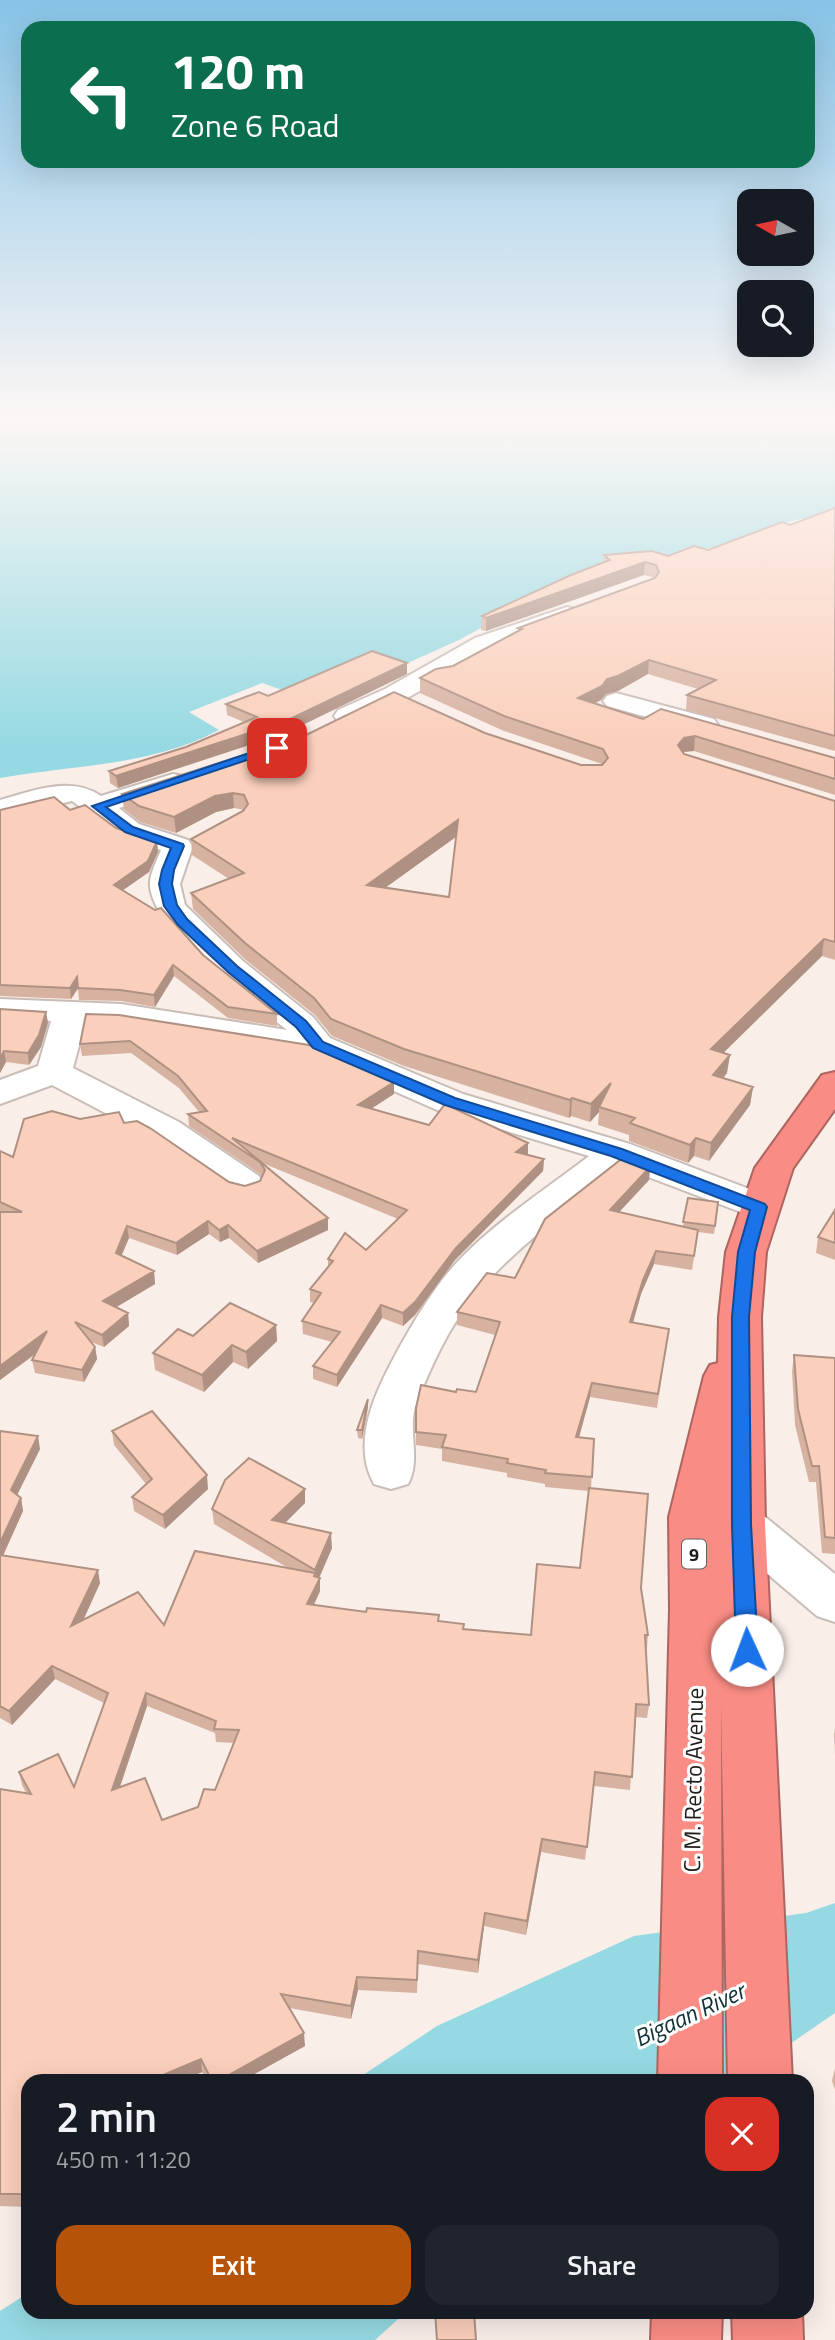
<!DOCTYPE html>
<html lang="en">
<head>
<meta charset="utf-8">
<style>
  body { margin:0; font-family:"Titillium Web",sans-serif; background:#20242c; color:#f1f3f6; height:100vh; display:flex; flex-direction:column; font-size:26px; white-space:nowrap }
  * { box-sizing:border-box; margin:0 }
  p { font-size:23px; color:#9ea1a6 }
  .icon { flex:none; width:38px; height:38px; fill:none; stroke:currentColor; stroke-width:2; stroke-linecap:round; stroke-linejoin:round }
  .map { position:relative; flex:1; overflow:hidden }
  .side { position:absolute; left:21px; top:2074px; width:793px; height:245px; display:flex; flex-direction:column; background:#171b24; border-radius:21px; box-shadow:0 7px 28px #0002 }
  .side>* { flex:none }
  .top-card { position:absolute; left:21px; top:21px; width:794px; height:147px; border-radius:21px; box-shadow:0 7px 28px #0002; background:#0b6e4f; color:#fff; overflow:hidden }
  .needle { width:46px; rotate:279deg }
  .controls { position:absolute; left:737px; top:189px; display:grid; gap:14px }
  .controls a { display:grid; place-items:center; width:77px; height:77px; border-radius:14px; background:#171b24; box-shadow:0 7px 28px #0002; font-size:35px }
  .pin { position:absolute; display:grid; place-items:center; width:60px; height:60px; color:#fff; margin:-30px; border-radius:14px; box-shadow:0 4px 10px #0006 }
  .me { position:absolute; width:77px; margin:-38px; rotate:358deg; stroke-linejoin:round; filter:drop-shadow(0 0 5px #0008) }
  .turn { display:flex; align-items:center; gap:24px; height:147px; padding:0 35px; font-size:32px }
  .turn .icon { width:91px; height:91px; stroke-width:2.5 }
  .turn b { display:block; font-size:49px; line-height:60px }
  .round { display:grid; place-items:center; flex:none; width:74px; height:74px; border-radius:21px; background:#20242c }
  .headline { display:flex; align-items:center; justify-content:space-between; height:119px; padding:0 35px }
  h1 { font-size:42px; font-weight:600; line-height:52px }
  .button { display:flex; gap:14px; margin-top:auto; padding:14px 35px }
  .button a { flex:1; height:80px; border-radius:21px; background:#b45309; color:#fff; font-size:28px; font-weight:600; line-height:80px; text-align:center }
  .button a+a { background:#20242c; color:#f1f3f6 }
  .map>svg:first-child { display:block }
  .water { fill:#95d9e2 }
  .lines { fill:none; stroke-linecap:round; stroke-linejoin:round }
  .minor-casing { stroke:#c9bdb8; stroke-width:4 }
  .highway-casing { stroke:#ad655f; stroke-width:4 }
  .minor { fill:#fff; fill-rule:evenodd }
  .highway { fill:#f98c84; fill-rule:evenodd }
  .wall { fill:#d7b2a1; fill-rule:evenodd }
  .shaded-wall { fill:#af9183 }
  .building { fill:#facfbb; stroke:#af9183; stroke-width:2; fill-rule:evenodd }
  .route { fill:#1a73e8; stroke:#114b97; stroke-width:2 }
  .labels { text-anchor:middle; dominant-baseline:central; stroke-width:6; stroke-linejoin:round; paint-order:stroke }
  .shield { fill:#fff; stroke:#63605f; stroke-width:2 }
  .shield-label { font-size:18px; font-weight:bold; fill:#201c1a }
  .near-street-label { font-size:23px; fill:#201c1a; stroke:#fff }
  .near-water-label { font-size:24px; font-style:italic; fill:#103236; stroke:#fff }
</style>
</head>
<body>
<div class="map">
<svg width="835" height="2340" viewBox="0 0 835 2340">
  <rect width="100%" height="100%" fill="#faeee9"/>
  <g class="water">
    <path d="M0 421H835V508L815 517 792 521 700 551 649 558 503 616 459 640 383 674 288 692 262 683 189 712 219 730C152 766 73 765 0 778Z"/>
    <path d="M835 1903V2013L736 2081H354L437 2026 634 1936 806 1913Z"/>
    <path d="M28 2293V2312H406L375 2340H0V2311Z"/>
  </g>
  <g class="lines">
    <g class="minor-casing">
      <g id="minor">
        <path d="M567 607 575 609 579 614 575 619C548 628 519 636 493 648 459 663 371 730 338 722L334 716 338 710 385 689 475 638Z"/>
        <path d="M616 693 714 719 718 725 714 731 705 733 607 706 603 701 607 696Z"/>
        <path d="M173 774 183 776 187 782 183 788 119 808 139 824 188 840 193 846 180 884 185 905 244 962 313 1017 330 1038 463 1094 630 1144 773 1198 779 1207 773 1216 759 1219 622 1167C572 1208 514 1247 473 1298 448 1328 432 1365 417 1401 406 1428 422 1459 408 1484L391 1489 374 1484C355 1450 368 1410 384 1377 401 1343 419 1311 442 1280 480 1231 540 1194 589 1156L437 1110 310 1054 121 1024 85 1023 73 1068 179 1122 259 1176 264 1184 259 1192 245 1196 231 1192 153 1138 52 1085 0 1104V1080L38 1066 51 1021 0 1019V999L121 1004 287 1030C250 1000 154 933 150 886 149 874 157 861 161 850L119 836 72 801 0 818V800C32 791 71 775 101 796Z"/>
        <path d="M741 1506 758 1511 835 1574V1622L817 1616 724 1537 717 1524 724 1511Z"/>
      </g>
    </g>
    <g class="highway-casing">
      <g id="highway">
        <path d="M835 1072V1109L793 1168 766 1252 761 1317 765 1524 792 2081H728L721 1704 722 2081H658L670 1609 669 1517 704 1376 710 1365 718 1363 719 1317 726 1252 755 1168 822 1075Z"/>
        <path d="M652 2312H722L721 2340H651Z"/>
        <path d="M732 2312H802L803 2340H733Z"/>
      </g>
    </g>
    <use href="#minor" class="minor"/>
    <use href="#highway" class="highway"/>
  </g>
  <g class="wall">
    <path d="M835 508V751L686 710 687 695 698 689 648 674 618 691 606 694 601 700 594 703 643 719 835 758V795L694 751 682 752 684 754 835 801V960L822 956 723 1053 727 1073 723 1078 753 1087 750 1105 709 1161 694 1156 688 1163 629 1141V1135L598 1125 599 1112 590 1122 571 1116 569 1118 404 1066 332 1036 315 1015 246 960 193 909 191 893 229 879 192 855 191 839 244 810 234 808 216 812 176 833 140 822 124 809 122 794 485 733 581 765H602V764L504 731 420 693V678L453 666 518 631V628L655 578 644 575 486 631 481 630 482 616 604 562V555L668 556 708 550 790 525ZM456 837 449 897 386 887Z"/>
    <path d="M407 663V674L286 733 118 788 110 783 109 771 186 747 244 722 227 715 226 704 268 696Z"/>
    <path d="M0 810H70L116 828 157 841 158 852 149 872 123 890 277 1014V1026L228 1018 174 976 155 1007 121 1001 79 1000 78 989 71 999 0 996Z"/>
    <path d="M0 1009 46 1012 48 1023 41 1047 29 1065 6 1062 0 1073Z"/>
    <path d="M86 1014 394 1082V1094L371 1109 544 1159 543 1171 455 1260 415 1315 403 1326 382 1318 337 1387 313 1379V1366L332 1342 303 1334 302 1321 314 1303 310 1302V1289L328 1267V1259L366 1250 398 1219 260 1162 328 1218V1230L258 1263 229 1238 220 1242 209 1234 177 1255 129 1238 121 1256 154 1271 155 1284 116 1307 128 1313 129 1326 104 1347 91 1342 95 1347 97 1359 84 1382 35 1373 32 1360 36 1354 0 1380V1151L13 1157 80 1119 124 1123 229 1182 245 1186 260 1181 262 1177 260 1174 189 1126 188 1114 199 1112 179 1088 131 1053 82 1056 80 1044Z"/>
    <path d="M650 1167 649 1180 619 1212 683 1226 688 1198 718 1202 714 1234 698 1232 692 1270 654 1264 641 1294 633 1323 667 1342 657 1408 590 1397 579 1438 594 1439 591 1488 641 1588 648 1635 647 1648H645L649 1705 647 1718 635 1717 630 1790 594 1786 585 1860 541 1852 526 1935 484 1926 478 1973 418 1964 417 1993 358 1990 351 2019 289 2008 305 2046 242 2081H207L202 2072 181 2081H28V2207L0 2206V1789L26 1793 22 1785 19 1772 74 1787 104 1703 55 1679 12 1725 0 1718V1431L40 1449 17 1495 21 1498 23 1511 3 1556 100 1583 83 1621 164 1625 288 1568 214 1524 212 1509 305 1489V1503L285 1523 332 1548 319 1578 320 1591 314 1605 439 1621 464 1624V1629L531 1635 580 1568 589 1491 545 1487V1484L507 1477V1473L442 1461V1449L416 1445V1408L456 1392H476L495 1335 457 1325V1312L515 1278ZM147 1706 215 1733 216 1742 234 1743 215 1790 198 1807 162 1820 120 1787Z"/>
    <path d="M835 1210V1260L816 1253 818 1237Z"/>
    <path d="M276 1325 277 1341 248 1369 233 1362 204 1392 155 1370 153 1353 193 1336Z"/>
    <path d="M794 1355 835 1358V1554L822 1553 816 1482H809L795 1425 792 1371Z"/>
    <path d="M368 1407 362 1439 358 1438 357 1430Z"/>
    <path d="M112 1431 208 1489 165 1529 134 1511 132 1497 146 1484 114 1445Z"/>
    <path d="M835 1728V1754L834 1734Z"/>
    <path d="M835 2068V2090L832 2081Z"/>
  </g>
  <g class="shaded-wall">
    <path d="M645 562 644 575 486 631V618Z"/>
    <path d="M649 660 648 674 618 691 606 694 601 700 577 713 578 698 607 679Z"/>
    <path d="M407 663V674L286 733 118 788 116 776Z"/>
    <path d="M695 736 694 751 682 752 678 745 684 738Z"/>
    <path d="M233 793 234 808 216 812 176 833 174 817 215 796Z"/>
    <path d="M458 820 457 836 367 901V885Z"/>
    <path d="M157 841 158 852 149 872 116 895 114 885Z"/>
    <path d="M824 939 822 956 709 1067 711 1049Z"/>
    <path d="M173 965 174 976 155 1007 154 995Z"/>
    <path d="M77 977 78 988 71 999 70 988Z"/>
    <path d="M46 1012 48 1023 41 1047 29 1065 28 1053Z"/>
    <path d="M4 1051 6 1062 0 1073V1058Z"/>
    <path d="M730 1055 727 1073 711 1093 713 1075Z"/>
    <path d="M394 1082V1094L358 1117V1105Z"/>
    <path d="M611 1083 599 1107V1112L590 1122 591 1104Z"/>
    <path d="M753 1087 750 1105 709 1161 711 1143Z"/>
    <path d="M572 1098 571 1116 569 1118 570 1100Z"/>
    <path d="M696 1138 694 1156 688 1163 690 1145Z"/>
    <path d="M528 1143V1155L516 1152Z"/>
    <path d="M544 1159 543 1171 455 1260 415 1315 403 1326V1313L456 1248Z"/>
    <path d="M650 1167 649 1180 609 1223 610 1210Z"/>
    <path d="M328 1218V1230L258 1263 257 1251Z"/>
    <path d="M208 1221 209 1234 177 1255 176 1243Z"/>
    <path d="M228 1225 229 1238 220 1242 219 1230Z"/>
    <path d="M127 1226 129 1238 117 1266 116 1253Z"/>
    <path d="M656 1251 654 1264 641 1294 629 1336 630 1322 643 1280Z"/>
    <path d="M154 1271 155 1284 105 1314 103 1301Z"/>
    <path d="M381 1305 382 1318 337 1387V1375Z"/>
    <path d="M128 1313 129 1326 104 1347 102 1335Z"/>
    <path d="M276 1325 277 1341 248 1369 246 1352Z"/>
    <path d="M47 1331 49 1343 0 1380V1366Z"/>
    <path d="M232 1345 233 1362 204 1392 202 1375Z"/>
    <path d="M95 1347 97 1359 84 1382 82 1370Z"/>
    <path d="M592 1383 590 1397 575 1451 576 1437Z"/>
    <path d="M368 1399V1407L362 1439V1430Z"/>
    <path d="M38 1436 40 1449 13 1503 11 1490Z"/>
    <path d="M207 1475 208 1489 165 1529 163 1515Z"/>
    <path d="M305 1489V1503L273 1535 272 1520Z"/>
    <path d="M21 1498 23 1511 0 1562V1543Z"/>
    <path d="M331 1533 332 1548 316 1585 315 1570Z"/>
    <path d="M98 1570 100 1583 74 1640 71 1626Z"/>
    <path d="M320 1578V1591L308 1617 307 1604Z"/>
    <path d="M52 1666 55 1679 12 1725 9 1711Z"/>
    <path d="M146 1693 147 1706 114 1804 112 1790Z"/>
    <path d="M542 1839 541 1852 526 1935 527 1921Z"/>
    <path d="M485 1913 484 1926 478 1973V1960Z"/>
    <path d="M357 1977 358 1990 351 2019V2006Z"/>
    <path d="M304 2033 305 2046 242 2081H218Z"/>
    <path d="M201 2059 202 2072 181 2081H149Z"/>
  </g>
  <g class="building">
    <path d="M835 508V736L687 695 716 680 649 660 618 676 607 679 602 686 578 698 643 719 661 709 835 758V779L695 736 684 738 678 745 684 754 835 801V942L824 939 711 1049 730 1055 713 1075 753 1087 711 1143 696 1138 690 1145 630 1123 635 1118 599 1107 611 1083 591 1104 572 1098 570 1100 404 1049 331 1019 314 998 245 943 191 893 244 873 191 839 243 811 248 804 244 795 233 793 215 796 174 817 139 806 122 794 306 735 394 692 485 733 581 765H602L608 758 603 749 504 716 420 678 436 669 453 666 522 629 518 628 655 578 659 572 656 565 645 562 486 618 482 616 571 575 610 560 604 555 652 551 668 556 694 546 708 550 782 522 790 525ZM458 820 449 897 367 885Z"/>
    <path d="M372 651 407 663 286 721 116 776 109 771 186 747 257 717 226 704 259 692 268 696Z"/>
    <path d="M54 797 70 810 85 805 116 828 157 841 148 861 114 885 155 910 161 908 203 955 277 1014 228 1007 173 965 154 995 120 990 78 988 77 977 70 988 0 985V810Z"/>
    <path d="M0 1009 46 1012 39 1035 28 1053 4 1051 0 1058Z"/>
    <path d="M86 1014 119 1015 309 1045 394 1082 358 1105 429 1125 445 1104 528 1143 516 1152 544 1159 456 1248 415 1302 403 1313 381 1305 337 1375 313 1366 340 1332 302 1321 321 1293 310 1289 333 1261 328 1259 345 1233 366 1250 407 1210 232 1138 328 1218 257 1251 228 1225 219 1230 208 1221 176 1243 127 1226 116 1253 154 1271 103 1301 128 1313 102 1335 75 1322 95 1347 82 1370 32 1360 47 1331 0 1366V1212H22L0 1202V1151L13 1157 24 1119 52 1111 80 1119 119 1112 124 1123 137 1121 150 1128 229 1182 245 1186 260 1181 265 1170 260 1162 188 1114 207 1111 178 1076 130 1041 80 1044Z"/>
    <path d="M624 1157 650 1167 610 1210 698 1230 694 1256 656 1251 643 1280 630 1322 669 1329 658 1394 592 1383 576 1437 594 1439 592 1477 545 1473 546 1470 507 1463 508 1459 442 1447 446 1435 416 1432V1408L421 1385 456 1392 457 1389 476 1392 500 1322 457 1312 487 1273 515 1278 545 1219Z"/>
    <path d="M688 1198 718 1202 715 1226 683 1222Z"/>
    <path d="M835 1210V1243L818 1237Z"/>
    <path d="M230 1303 276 1325 246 1352 232 1345 202 1375 153 1353 178 1329 193 1336Z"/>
    <path d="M794 1355 835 1358V1538L825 1537 819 1466H812L798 1409Z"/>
    <path d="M368 1399 362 1430H357Z"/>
    <path d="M152 1411 207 1475 163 1515 132 1497 152 1479 112 1431Z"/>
    <path d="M0 1431 38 1436 11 1490 21 1498 0 1543Z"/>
    <path d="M249 1458 305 1489 272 1520 331 1533 315 1570 212 1509 225 1480Z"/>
    <path d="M589 1488 648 1494 641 1588 648 1635H645L649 1705 636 1704 632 1777 595 1772 587 1847 542 1839 527 1921 485 1913 478 1960 418 1951 417 1980 357 1977 351 2006 281 1994 304 2033 218 2081H212L201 2059 149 2081H28V2194H0V1789L31 1794 19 1772 58 1754 74 1787 108 1693 52 1666 9 1711 0 1706V1555L98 1570 71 1626 138 1592 164 1625 195 1551 315 1573 314 1576 320 1578 307 1604 366 1612 367 1608 439 1615 438 1621 464 1624 463 1629 531 1635 537 1564 580 1568ZM146 1693 216 1721 214 1729 239 1730 215 1790 204 1789 198 1807 162 1820 145 1778 112 1790Z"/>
    <path d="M435 2312H474L476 2340H437Z"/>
  </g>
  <linearGradient id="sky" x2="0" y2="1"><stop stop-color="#87c3e6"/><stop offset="0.56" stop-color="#fdf7f5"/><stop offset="1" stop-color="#fdf7f5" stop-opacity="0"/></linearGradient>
  <rect width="835" height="749" fill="url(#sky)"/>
  <path class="route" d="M273 745 283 748 106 807 133 827 183 844 184 846 174 870 172 884 177 905 187 919 237 966 306 1021 323 1042 455 1098 622 1149 765 1204 767 1207 755 1252 749 1317 751 1524 758 1650 755 1656 747 1659 740 1656 736 1650 732 1524V1317L738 1252 750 1210 611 1156 445 1105 313 1048 296 1027 228 972 178 925 164 906 159 884 162 870 171 848 125 832 92 806Z"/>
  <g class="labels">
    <rect class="shield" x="682" y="1539.5" width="24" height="29" rx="5"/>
    <g class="shield-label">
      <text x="694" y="1554">9</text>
    </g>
    <g class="near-street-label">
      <text transform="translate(693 1780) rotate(-89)">C. M. Recto Avenue</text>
    </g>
    <g class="near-water-label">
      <text transform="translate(689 2014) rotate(-25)">Bigaan River</text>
    </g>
  </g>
</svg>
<div class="controls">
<a><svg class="needle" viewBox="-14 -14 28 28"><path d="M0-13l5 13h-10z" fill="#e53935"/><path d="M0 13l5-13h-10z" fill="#9ea1a6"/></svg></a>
<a><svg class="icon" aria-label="search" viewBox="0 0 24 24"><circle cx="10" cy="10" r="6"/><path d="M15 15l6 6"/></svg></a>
</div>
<div class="pin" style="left:277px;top:748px;background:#d93025"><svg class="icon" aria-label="arrive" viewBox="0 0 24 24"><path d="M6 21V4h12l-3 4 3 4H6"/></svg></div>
<svg class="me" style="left:747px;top:1650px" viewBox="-20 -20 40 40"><circle r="19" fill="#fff"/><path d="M0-13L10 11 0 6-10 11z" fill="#1a73e8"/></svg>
<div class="top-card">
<div class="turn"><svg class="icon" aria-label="left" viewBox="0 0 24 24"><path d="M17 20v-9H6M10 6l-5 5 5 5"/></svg><div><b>120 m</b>Zone 6 Road</div></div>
</div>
<section class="side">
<div class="headline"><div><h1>2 min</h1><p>450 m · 11:20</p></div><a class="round" style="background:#d93025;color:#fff"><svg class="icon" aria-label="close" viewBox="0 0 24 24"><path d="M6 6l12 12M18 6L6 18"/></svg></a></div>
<div class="button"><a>Exit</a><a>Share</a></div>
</section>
</div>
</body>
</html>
